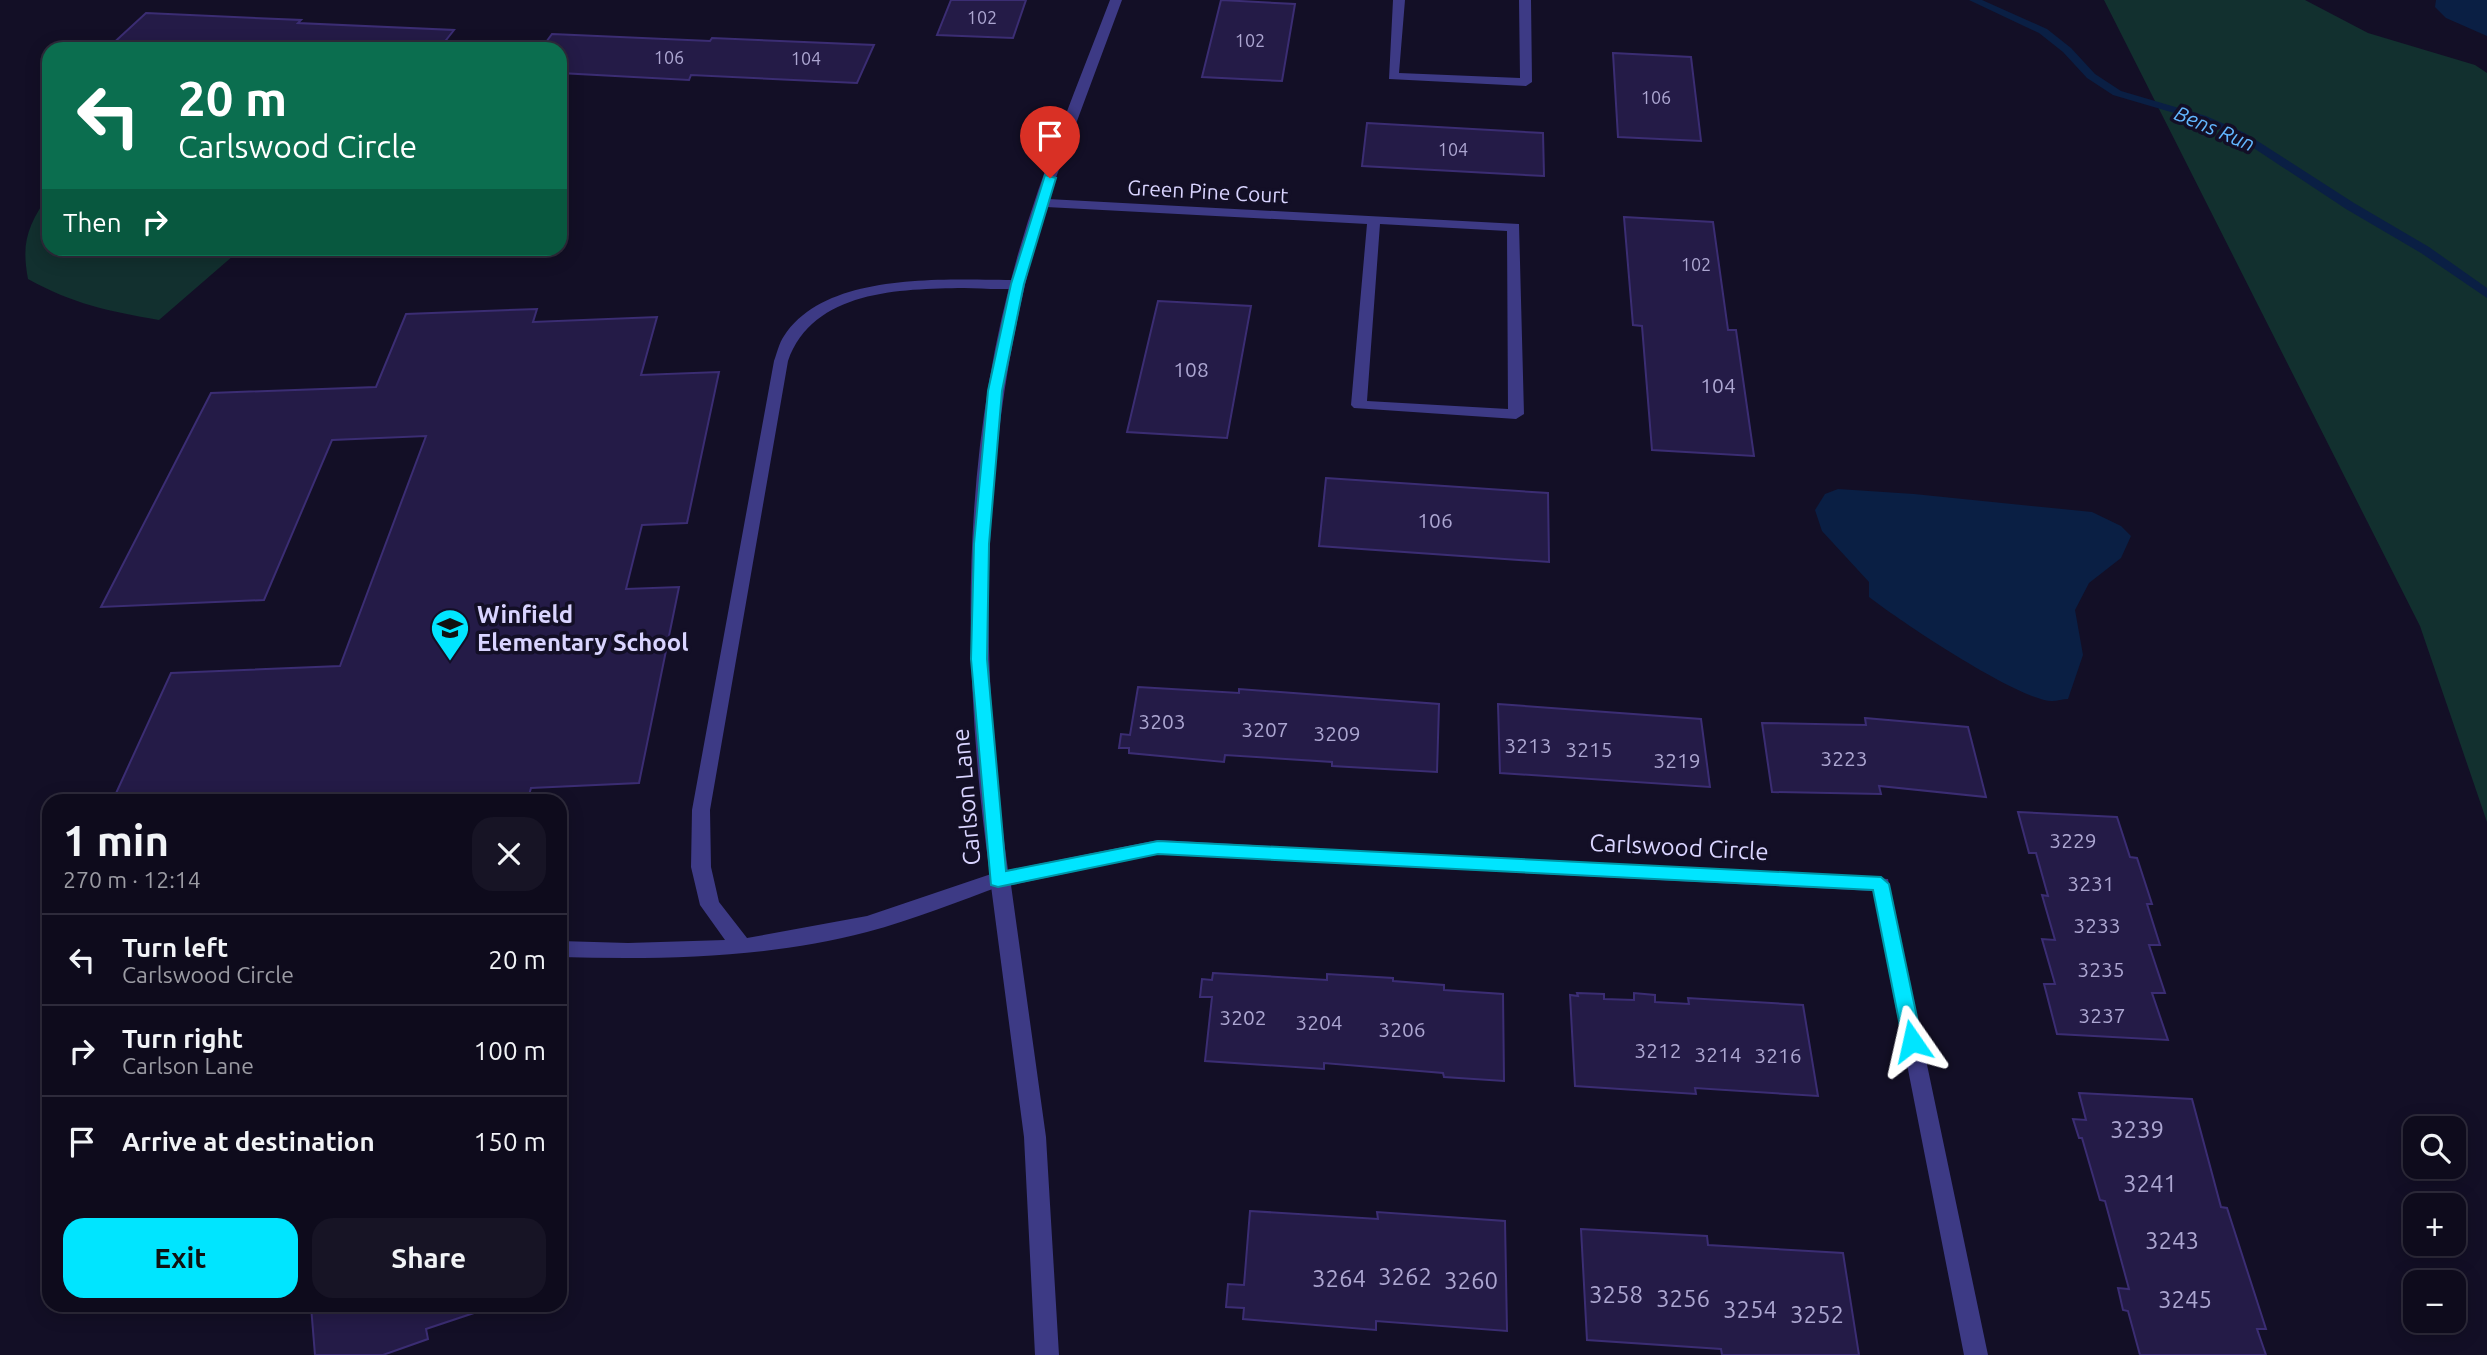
<!DOCTYPE html>
<html lang="en">
<head>
<meta charset="utf-8">
<style>
  body { margin:0; font-family:Ubuntu,sans-serif; background:#171425; color:#f1f3f6; height:100vh; display:flex; flex-direction:column; font-size:26px; white-space:nowrap }
  * { box-sizing:border-box; margin:0 }
  p { font-size:23px; color:#9b9ba3 }
  .icon { flex:none; width:38px; height:38px; fill:none; stroke:currentColor; stroke-width:2; stroke-linecap:round; stroke-linejoin:round }
  .map { position:relative; flex:1; overflow:hidden }
  .drawer { position:absolute; left:42px; top:794px; width:525px; height:518px; display:flex; flex-direction:column; background:#0e0b1c; border-radius:21px; box-shadow:0 4px 18px #0003,0 0 0 2px #2e2b3b }
  .drawer>* { flex:none }
  .banner { position:absolute; left:42px; top:42px; width:525px; height:214px; border-radius:21px; box-shadow:0 4px 18px #0003,0 0 0 2px #2e2b3b; background:#0b6e4f; color:#fff; overflow:hidden }
  .buttons { position:absolute; left:2403px; top:1116px; display:grid; gap:14px }
  .buttons a { display:grid; place-items:center; width:63px; height:63px; border-radius:14px; background:#0e0b1c; box-shadow:0 4px 18px #0003,0 0 0 2px #2e2b3b; font-size:35px }
  .pin { position:absolute; display:grid; place-items:center; width:60px; height:60px; color:#fff; margin:-72px -30px; border-radius:50% 50% 50% 0; rotate:-45deg; box-shadow:0 0 7px #0007 }
  .pin .icon { rotate:45deg }
  .me { position:absolute; width:77px; margin:-38px; rotate:349deg; stroke-linejoin:round; filter:drop-shadow(0 0 5px #0008) }
  .turn { display:flex; align-items:center; gap:24px; height:147px; padding:0 21px; font-size:32px }
  .turn .icon { width:91px; height:91px; stroke-width:2.5 }
  .turn b { display:block; font-size:49px; line-height:60px }
  .then { display:flex; align-items:center; height:66px; padding:0 21px; background:#0003; gap:14px; font-size:26px }
  .round { display:grid; place-items:center; flex:none; width:74px; height:74px; border-radius:21px; background:#171425 }
  .headline { display:flex; align-items:center; justify-content:space-between; height:119px; padding:0 21px }
  h1 { font-size:42px; font-weight:700; line-height:52px }
  .action { display:flex; gap:14px; margin-top:auto; padding:14px 21px }
  .action a { flex:1; height:80px; border-radius:21px; background:#00e5ff; color:#111; font-size:28px; font-weight:700; line-height:80px; text-align:center }
  .action a+a { background:#171425; color:#f1f3f6 }
  ul { padding:0; list-style:none }
  li { display:flex; align-items:center; gap:21px; height:91px; padding:0 21px; border-top:2px solid #2e2b3b }
  li div { flex:1 }
  li b { display:block; font-size:26px }
  li em { font-style:normal }
  .map>svg:first-child { display:block }
  .green { fill:#12302f }
  .water { fill:#0a1f44 }
  .lines { fill:none; stroke-linecap:round; stroke-linejoin:round }
  .stream { fill:#0a1f44; fill-rule:evenodd }
  .building { fill:#241b47; stroke:#3b2d73; stroke-width:2 }
  .lane { fill:#3d3a85; fill-rule:evenodd }
  .street { fill:#3d3a85; fill-rule:evenodd }
  .route { fill:#00e5ff; stroke:#0095a6; stroke-width:2 }
  .labels { text-anchor:middle; dominant-baseline:central; stroke-width:7; stroke-linejoin:round; paint-order:stroke }
  .far-number-label { font-size:18px; fill:#aca6d1 }
  .far-water-label { font-size:21px; font-style:italic; fill:#62b6ff; stroke:#130f26 }
  .far-street-label { font-size:21px; fill:#d9d4ff; stroke:#130f26 }
  .number-label { font-size:21px; fill:#aca6d1 }
  .poi-label { font-size:24px; font-weight:bold; fill:#d9d4ff; stroke:#130f26; text-anchor:start }
  .street-label { font-size:24px; fill:#d9d4ff; stroke:#130f26 }
  .near-number-label { font-size:24px; fill:#aca6d1 }
</style>
</head>
<body>
<div class="map">
<svg width="2487" height="1355" viewBox="0 0 2487 1355">
  <rect width="100%" height="100%" fill="#130f26"/>
  <g class="green">
    <path d="M2104 0H2305L2368 33 2475 65 2487 73V822L2420 626Z"/>
    <path d="M49 194V248L241 249 159 320C108 311 73 304 28 279 21 241 28 226 49 194Z"/>
  </g>
  <g class="water">
    <path d="M2487 0V36L2446 18 2435 7 2436 0Z"/>
    <path d="M1838 489 1914 494 2092 512 2121 526 2131 536 2121 558 2089 583 2075 610 2083 655 2068 699C2063 699 2057 701 2052 701 2018 700 1900 621 1869 597V582L1822 531 1815 510 1825 494Z"/>
  </g>
  <g class="lines">
    <path class="stream" d="M1969 0H1982L2047 29 2071 48 2095 74 2121 91 2206 116 2245 133 2354 203 2429 247 2487 288V298L2421 253 2346 209 2237 137 2198 120 2113 95 2087 78 2063 52 2039 33Z"/>
  </g>
  <g class="building">
    <path d="M951 0H1026L1013 38 937 35Z"/>
    <path d="M1221 0 1295 4 1282 81 1202 77Z"/>
    <path d="M146 13 301 20 298 23 454 30 439 49 108 48Z"/>
    <path d="M552 34 710 41 712 38 874 45 857 83 691 75 689 80 560 73V49H541Z"/>
    <path d="M1613 53 1691 57 1701 141 1618 137Z"/>
    <path d="M1367 123 1543 133 1544 176 1362 166Z"/>
    <path d="M1624 217 1713 222 1728 330H1736L1754 456 1652 450 1642 326 1633 325Z"/>
    <path d="M1158 301 1251 306 1227 438 1127 432Z"/>
    <path d="M537 309 533 322 657 317 641 375 719 372 687 523 642 525 626 589 679 587 639 783 531 788 527 802H384L386 797 294 802H112L171 673 340 666 426 436 332 440 264 600 101 607 211 393 376 387 406 314Z"/>
    <path d="M1326 478 1548 493 1549 562 1319 546Z"/>
    <path d="M1138 687 1239 693V689L1439 704 1437 772 1332 766V762L1225 755 1224 762 1129 753V748H1119L1121 734 1130 735Z"/>
    <path d="M1498 704 1701 719 1710 787 1500 773Z"/>
    <path d="M1865 718 1968 727 1986 797 1879 786 1881 794 1772 792 1762 723 1866 725Z"/>
    <path d="M2018 812 2117 817 2130 857 2137 858 2152 904H2147L2160 945H2149L2165 993H2152L2168 1040 2057 1034 2044 984H2055L2042 939 2055 940 2042 895 2048 896 2036 853H2029Z"/>
    <path d="M1213 973 1327 980V974L1393 978V981L1444 985V990L1503 994 1504 1081 1444 1077 1443 1073 1324 1063V1069L1205 1061 1212 997H1200L1202 979 1212 980Z"/>
    <path d="M1577 993 1604 994V999L1634 1000V993L1655 995V1002L1689 1004 1688 998 1803 1005 1818 1096 1695 1088 1696 1094 1575 1086 1570 995 1578 996Z"/>
    <path d="M2079 1093 2192 1099 2221 1207 2227 1208 2266 1329H2257L2266 1355H2140L2128 1311 2123 1310 2118 1288 2129 1289 2105 1201 2100 1200 2082 1138H2079L2073 1119 2086 1120Z"/>
    <path d="M1250 1211 1378 1219 1377 1212 1505 1221 1507 1331 1376 1321V1330L1243 1319 1244 1308 1226 1307 1228 1284 1244 1285Z"/>
    <path d="M1581 1229 1707 1236 1708 1245 1843 1253 1859 1355H1722L1721 1349 1587 1340Z"/>
    <path d="M311 1306H495L426 1329 428 1339 383 1355H315Z"/>
  </g>
  <g class="lines">
    <path class="lane" d="M1018 280 1023 281V287C1004 291 983 288 964 288 900 289 813 290 788 361L710 810 711 867 719 902 747 938 867 916 997 872 1004 875 1007 880 1004 885C959 901 913 920 867 932 767 958 663 960 560 957V941L628 943 725 940 700 905 691 867 692 810 774 361C777 353 779 343 784 336 827 270 949 280 1018 280Z"/>
    <g class="street">
      <path d="M1110 0H1122L1048 199 1519 224 1524 414 1516 419 1354 408 1351 405 1367 224 1046 207C980 424 976 647 1008 870L1158 840 1888 879 1988 1355H1964L1873 891 1158 854 1011 885 1046 1137 1059 1355H1035L1024 1137 991 886 987 880 990 875C961 669 960 456 1018 254 1043 168 1078 84 1110 0ZM1380 224 1507 231 1508 409 1367 401Z"/>
      <path d="M1393 0H1405L1399 73 1520 78 1519 0H1531L1532 82 1526 86 1389 79Z"/>
    </g>
  </g>
  <path class="route" d="M1045 175 1056 178 1024 284 1002 391 989 544 987 659 1006 871 1158 841 1881 877 1889 884 1922 1041 1919 1047H1906L1903 1041 1873 890 1158 854 998 887 991 885 971 659 974 544 988 391 1011 284Z"/>
  <defs>
    <g id="school-pin" transform="scale(2.0125)"><path d="M0 17L-7.5 6A9.5 9.5 0 1 1 7.5 6Z" fill="#00e5ff" stroke="#130f26"/><path d="M0-5L7-2L0 1L-7-2ZM-4 1L0 2.5L4 1V4Q0 6-4 4Z" fill="#111"/></g>
  </defs>
  <g fill-rule="evenodd">
    <use href="#school-pin" x="450" y="628"/>
  </g>
  <g class="labels">
    <g class="far-number-label">
      <text x="982" y="17">102</text>
      <text x="1250" y="40">102</text>
      <text x="669" y="57">106</text>
      <text x="806" y="58">104</text>
      <text x="1656" y="97">106</text>
      <text x="1453" y="149">104</text>
      <text x="1696" y="264">102</text>
    </g>
    <g class="far-water-label">
      <text transform="translate(2215 128) rotate(23)">Bens Run</text>
    </g>
    <g class="far-street-label">
      <text transform="translate(1208 191) rotate(3)">Green Pine Court</text>
    </g>
    <g class="number-label">
      <text x="1191" y="369">108</text>
      <text x="1718" y="385">104</text>
      <text x="1435" y="520">106</text>
      <text x="1162" y="721">3203</text>
      <text x="1265" y="729">3207</text>
      <text x="1337" y="733">3209</text>
      <text x="1528" y="745">3213</text>
      <text x="1589" y="749">3215</text>
      <text x="1844" y="758">3223</text>
      <text x="1677" y="760">3219</text>
      <text x="2073" y="840">3229</text>
      <text x="2091" y="883">3231</text>
      <text x="2097" y="925">3233</text>
      <text x="2101" y="969">3235</text>
      <text x="2102" y="1015">3237</text>
      <text x="1243" y="1017">3202</text>
      <text x="1319" y="1022">3204</text>
      <text x="1402" y="1029">3206</text>
      <text x="1658" y="1050">3212</text>
      <text x="1718" y="1054">3214</text>
      <text x="1778" y="1055">3216</text>
    </g>
    <g class="poi-label">
      <text x="477" y="614">Winfield<tspan x="477" dy="28">Elementary School</tspan></text>
    </g>
    <g class="street-label">
      <text transform="translate(966 797) rotate(-95)">Carlson Lane</text>
      <text transform="translate(1679 847) rotate(3)">Carlswood Circle</text>
    </g>
    <g class="near-number-label">
      <text x="2137" y="1129">3239</text>
      <text x="2150" y="1183">3241</text>
      <text x="2172" y="1240">3243</text>
      <text x="1405" y="1276">3262</text>
      <text x="1339" y="1278">3264</text>
      <text x="1471" y="1280">3260</text>
      <text x="1616" y="1294">3258</text>
      <text x="1683" y="1298">3256</text>
      <text x="2185" y="1299">3245</text>
      <text x="1750" y="1309">3254</text>
      <text x="1817" y="1314">3252</text>
    </g>
  </g>
</svg>
<div class="buttons">
<a><svg class="icon" aria-label="search" viewBox="0 0 24 24"><circle cx="10" cy="10" r="6"/><path d="M15 15l6 6"/></svg></a>
<a>+</a>
<a>−</a>
</div>
<div class="pin" style="left:1050px;top:178px;background:#d93025"><svg class="icon" aria-label="arrive" viewBox="0 0 24 24"><path d="M6 21V4h12l-3 4 3 4H6"/></svg></div>
<svg class="me" style="left:1912px;top:1041px" viewBox="-20 -20 40 40"><path d="M0-17L14 15 0 8-14 15z" fill="#00e5ff" stroke="#fff" stroke-width="4"/></svg>
<div class="banner">
<div class="turn"><svg class="icon" aria-label="left" viewBox="0 0 24 24"><path d="M17 20v-9H6M10 6l-5 5 5 5"/></svg><div><b>20 m</b>Carlswood Circle</div></div>
<div class="then">Then<svg class="icon" aria-label="right" viewBox="0 0 24 24"><path d="M7 20v-9h11M14 6l5 5-5 5"/></svg></div>
</div>
<section class="drawer">
<div class="headline"><div><h1>1 min</h1><p>270 m · 12:14</p></div><a class="round"><svg class="icon" aria-label="close" viewBox="0 0 24 24"><path d="M6 6l12 12M18 6L6 18"/></svg></a></div>
<ul>
<li><svg class="icon" aria-label="left" viewBox="0 0 24 24"><path d="M17 20v-9H6M10 6l-5 5 5 5"/></svg><div><b>Turn left</b><p>Carlswood Circle</p></div><em>20 m</em></li>
<li><svg class="icon" aria-label="right" viewBox="0 0 24 24"><path d="M7 20v-9h11M14 6l5 5-5 5"/></svg><div><b>Turn right</b><p>Carlson Lane</p></div><em>100 m</em></li>
<li><svg class="icon" aria-label="arrive" viewBox="0 0 24 24"><path d="M6 21V4h12l-3 4 3 4H6"/></svg><div><b>Arrive at destination</b></div><em>150 m</em></li>
</ul>
<div class="action"><a>Exit</a><a>Share</a></div>
</section>
</div>
</body>
</html>
